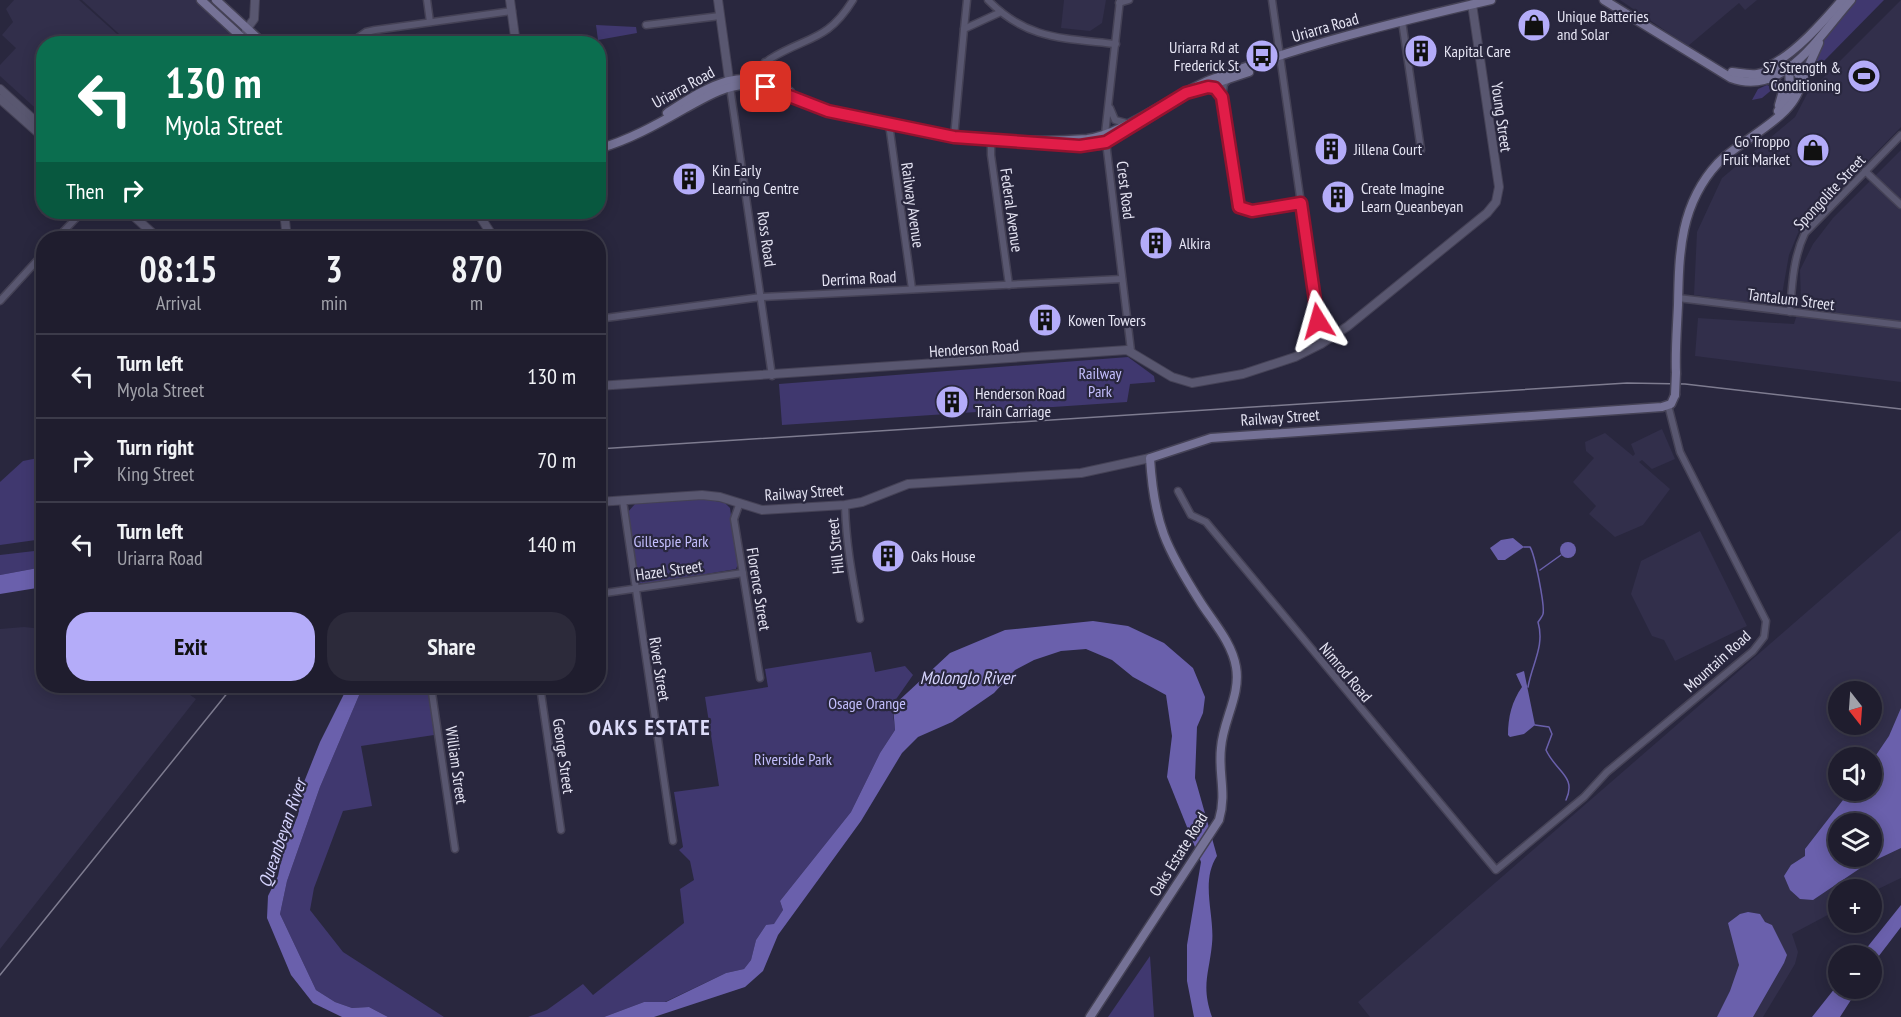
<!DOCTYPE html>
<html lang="en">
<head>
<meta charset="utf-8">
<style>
  body { margin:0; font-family:"PT Sans Narrow",sans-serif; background:#2c2a3a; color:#f1f3f6; height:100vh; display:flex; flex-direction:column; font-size:22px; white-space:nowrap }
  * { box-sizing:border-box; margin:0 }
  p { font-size:20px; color:#a1a2aa }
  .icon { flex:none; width:33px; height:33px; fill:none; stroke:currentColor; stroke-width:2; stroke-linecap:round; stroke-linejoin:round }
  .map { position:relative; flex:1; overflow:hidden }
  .drawer { position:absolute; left:36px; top:231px; width:570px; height:462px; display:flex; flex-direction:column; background:#1f1d2e; border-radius:24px; box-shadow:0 3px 15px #0003,0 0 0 2px #3c3b4a }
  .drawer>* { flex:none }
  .guide { position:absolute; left:36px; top:36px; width:570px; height:183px; border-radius:24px; box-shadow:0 3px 15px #0003,0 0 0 2px #3c3b4a; background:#0b6e4f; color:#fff; overflow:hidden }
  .needle { width:39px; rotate:163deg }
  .controls { position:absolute; left:1828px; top:681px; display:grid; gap:12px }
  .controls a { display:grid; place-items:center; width:54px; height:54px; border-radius:50%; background:#1f1d2e; box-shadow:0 3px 15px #0003,0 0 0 2px #3c3b4a; font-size:30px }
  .pin { position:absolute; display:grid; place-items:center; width:51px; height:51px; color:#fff; margin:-26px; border-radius:12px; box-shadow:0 3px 9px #0006 }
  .me { position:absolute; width:66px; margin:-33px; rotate:352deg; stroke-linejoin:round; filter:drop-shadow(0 0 4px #0008) }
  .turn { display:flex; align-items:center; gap:21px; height:126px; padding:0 30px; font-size:27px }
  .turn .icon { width:78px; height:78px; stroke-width:2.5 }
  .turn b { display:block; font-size:42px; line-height:51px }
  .then { display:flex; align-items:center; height:57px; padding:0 30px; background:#0003; gap:12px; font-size:22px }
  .eta { display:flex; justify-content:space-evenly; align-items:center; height:102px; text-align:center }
  .eta b { font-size:36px; font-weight:700; line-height:42px }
  .action { display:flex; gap:12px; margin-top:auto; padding:12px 30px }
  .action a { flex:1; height:69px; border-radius:24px; background:#b4acf9; color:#111; font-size:24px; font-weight:700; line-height:69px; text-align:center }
  .action a+a { background:#2c2a3a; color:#f1f3f6 }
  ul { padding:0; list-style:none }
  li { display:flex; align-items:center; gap:18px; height:84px; padding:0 30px; border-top:2px solid #3c3b4a }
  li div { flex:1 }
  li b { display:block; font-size:22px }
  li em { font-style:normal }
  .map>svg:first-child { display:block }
  .built { fill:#322f4b; fill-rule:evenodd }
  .green { fill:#40386f }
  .water { fill:#6a60ac; fill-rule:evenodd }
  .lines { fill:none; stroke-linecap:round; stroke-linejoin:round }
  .stream { stroke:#6a60ac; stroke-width:1.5 }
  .minor-casing { stroke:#454256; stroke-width:9 }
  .tertiary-casing { stroke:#454256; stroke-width:10 }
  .secondary-casing { stroke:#454256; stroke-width:11 }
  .minor { stroke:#595770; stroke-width:6 }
  .tertiary { stroke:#595770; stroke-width:8 }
  .secondary { stroke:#757296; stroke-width:8 }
  .rail { stroke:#7e7c90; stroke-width:1.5 }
  .secondary-bridge-casing { stroke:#454256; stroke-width:11; stroke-linecap:butt }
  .secondary-bridge { stroke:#757296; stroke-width:8 }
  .route-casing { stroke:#92132f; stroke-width:15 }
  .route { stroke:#e11d48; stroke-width:10 }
  .labels { text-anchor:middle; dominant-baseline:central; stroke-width:4.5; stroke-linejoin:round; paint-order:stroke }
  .poi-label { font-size:16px; fill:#e5e4f3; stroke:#29273e; text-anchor:start }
  .street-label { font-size:16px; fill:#e5e4f3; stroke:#29273e }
  .park-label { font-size:16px; fill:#c3befd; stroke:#29273e }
  .water-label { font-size:18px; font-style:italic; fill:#d6d4fe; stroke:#29273e }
  .district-label { font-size:22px; font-weight:bold; letter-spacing:1.5px; fill:#dcdbf9; stroke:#29273e }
</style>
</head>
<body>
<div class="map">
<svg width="1901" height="1017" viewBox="0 0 1901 1017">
  <rect width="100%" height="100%" fill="#29273e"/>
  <g class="built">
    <path d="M14 0H79L127 43 44 44 43 115 0 76V65L16 48 2 35 13 22 6 9Z"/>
    <path d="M82 0H214L246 30 232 43H129Z"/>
    <path d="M1064 0H1106L1102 23 1090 31 1061 28Z"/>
    <path d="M1620 0H1757L1745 10 1739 3 1688 46Z"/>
    <path d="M1901 0V127L1798 233 1789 255 1781 300 1771 305 1694 295 1697 232 1722 178 1795 117 1807 94Z"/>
    <path d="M1901 150V382L1695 356 1698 318 1794 324 1801 301 1800 270 1813 244 1833 218Z"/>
    <path d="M1662 429 1675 459 1652 469 1642 460 1639 462 1670 489 1643 525 1615 537 1589 514 1596 506 1573 482 1594 458 1586 451 1585 442 1605 433 1633 456 1635 454 1631 444Z"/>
    <path d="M1901 530V878L1872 892V890H1839V909L1792 934 1798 952 1795 964 1763 1017H1370L1358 1002ZM1839 692H1872V724H1839ZM1839 758H1872V790H1839ZM1839 824H1872V856H1839Z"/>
    <path d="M1700 531 1747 626 1675 661 1664 640 1652 636 1631 594 1641 561Z"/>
    <path d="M24 627 43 629 44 686H177L196 699 0 949V629Z"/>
  </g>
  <g class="green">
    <path d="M1856 0H1884L1823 62 1812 67 1820 45Z"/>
    <path d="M596 25 636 27 637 33 598 40Z"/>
    <path d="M1767 85 1774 88 1762 98 1752 100 1758 89Z"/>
    <path d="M1128 357 1154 376 1155 382 1130 384 1127 402 782 425 779 384Z"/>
    <path d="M43 457V539L0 545V482L23 461Z"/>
    <path d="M706 499 725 503 730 508 738 564 736 569 647 584 639 583 627 513 635 504Z"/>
    <path d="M43 550V567L0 575V555Z"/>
    <path d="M871 652 875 672 905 666 913 675 892 705 895 730 880 753 851 812 780 901 783 910 774 925H766L756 940 751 960 744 969 726 973 665 1002H644L604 1017H528L547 1010 583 984 593 995 684 923 680 889 694 880 690 861 679 850 683 847 674 792 719 786 705 697 768 687 765 669Z"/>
    <path d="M363 686H428L434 735 361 746 372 806 343 811 314 888 310 910 343 952 444 1017H388L369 1007 352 1008 335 1002 316 990 280 914 287 881 320 787Z"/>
    <path d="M1150 956 1154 1017H1108Z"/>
  </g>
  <g class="water">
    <path d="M1513 538 1524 547 1505 560H1498L1490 548 1501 540Z"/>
    <circle cx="1568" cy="550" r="8"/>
    <path d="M43 567V587L0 594V575Z"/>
    <path d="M1093 621 1128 626 1164 643 1193 668 1205 697 1203 713 1197 727 1195 778 1217 856C1200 882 1215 915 1212 944 1209 974 1201 986 1212 1017H1194L1187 981V945L1201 862 1167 777 1172 736 1166 695 1133 677 1112 660 1086 649 1061 651 1034 660 1015 670 994 693 952 722 918 737 902 753 861 821 778 935 763 971 745 987 654 1017H604L644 1002H666L726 973 744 969 751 960 756 940 766 925 774 924 783 910 780 901 851 812 880 753 895 730 893 706 950 653 1005 630Z"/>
    <path d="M1524 671 1535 725 1524 734 1510 737 1508 735C1508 717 1512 701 1522 687L1516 674Z"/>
    <path d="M348 686H363L320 787 287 881 280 914 316 990 335 1002 352 1008 369 1007 388 1017H342L313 1003 291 975 267 918 268 896 278 876 283 851 298 815 304 782 320 742Z"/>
    <path d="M1901 708V848L1865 865 1813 900 1800 899 1790 890 1784 876 1791 865 1805 856V849L1850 791 1872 790V761L1889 736ZM1839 824H1872V856H1839Z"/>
    <path d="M1901 905V927L1872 965V956L1861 955Z"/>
    <path d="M1748 912 1760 914 1765 922 1772 925 1787 955 1784 963 1753 1017H1717L1730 991 1739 965 1728 923 1740 914Z"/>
    <path d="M1839 983V988L1858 989 1840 1017H1812Z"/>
  </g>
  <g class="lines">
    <g class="stream">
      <path d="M1524 547H1530C1535 555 1545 606 1543 614 1543 615 1539 621 1538 622 1545 646 1532 664 1528 687"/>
      <path d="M1540 570 1561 555"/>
      <path d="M1535 725 1549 727 1552 734 1546 750C1556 772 1577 776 1566 800"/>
    </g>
    <g class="minor-casing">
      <g id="minor">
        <path d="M427 0 430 22"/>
        <path d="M988 0C1027 40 1063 38 1116 44"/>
        <path d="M1272 0 1321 344"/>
        <path d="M1119 3 1129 0"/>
        <path d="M1402 21 1421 150"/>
        <path d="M646 25 720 16"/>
        <path d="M964 29 967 0"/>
        <path d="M349 44 366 32 375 30 512 11"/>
        <path d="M765 62 766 76 772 82"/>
        <path d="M750 78C759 75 761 65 770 59 807 36 827 42 853 0"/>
        <path d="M1228 80 1224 84 1222 97 1239 207 1252 211 1301 203"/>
        <path d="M730 87 772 376"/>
        <path d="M1110 108 1115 120 1126 123"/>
        <path d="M889 124 912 289"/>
        <path d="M1105 134 1120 0"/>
        <path d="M954 137 964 29 1001 12"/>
        <path d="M991 139V155L1009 285"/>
        <path d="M1106 142 1131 351"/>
        <path d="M1865 171 1901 205"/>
        <path d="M57 238 82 212"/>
        <path d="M1678 298 1901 325"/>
        <path d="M0 301 44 253"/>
        <path d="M1790 312C1792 285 1793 258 1805 233L1901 135"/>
        <path d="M598 319 761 297 1122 279"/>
        <path d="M1178 491 1191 515 1206 522 1496 870 1584 797 1607 772 1753 651 1764 637 1766 621 1680 452 1668 405"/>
        <path d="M623 501 673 841"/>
        <path d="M739 505 734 519 760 678"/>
        <path d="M845 505C846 545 853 580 860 619"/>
        <path d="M598 594 743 573"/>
        <path d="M431 686 455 849"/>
        <path d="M540 686 561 830"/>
      </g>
    </g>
    <g class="tertiary-casing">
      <g id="tertiary">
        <path d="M510 0 516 44"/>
        <path d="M718 0 729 79"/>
        <path d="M246 30 254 19 255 0"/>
        <path d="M0 89 44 129"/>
        <path d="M0 99 44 138"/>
        <path d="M129 212 158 238"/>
        <path d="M284 212 287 238"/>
        <path d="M477 212 494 238"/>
        <path d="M598 386 1127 350 1172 377 1192 383 1243 374 1295 357 1321 344 1348 326 1487 213 1496 202 1499 187 1472 4"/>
        <path d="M598 502 702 495 720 497 762 510 845 505 862 502 908 484 1081 473 1150 458"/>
      </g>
    </g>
    <g class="secondary-casing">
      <g id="secondary">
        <path d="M201 0 249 44"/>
        <path d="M216 0 264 44"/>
        <path d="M1604 0 1731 78C1784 98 1821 33 1851 0"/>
        <path d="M1769 66C1795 54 1823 22 1842 0"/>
        <path d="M1769 79 1775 81 1783 91 1779 105"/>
        <path d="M1801 83 1819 43"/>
        <path d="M1201 88 1249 72"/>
        <path d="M1778 111 1790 92 1789 65"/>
        <path d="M667 113C709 86 742 63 790 92"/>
        <path d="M1049 144 1099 145 1154 114"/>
        <path d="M598 149C629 140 656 125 684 109 703 99 722 86 745 85 775 84 801 105 830 112 913 132 1000 146 1087 139 1122 135 1175 94 1210 80 1301 45 1396 22 1491 0"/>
        <path d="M1676 373C1675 351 1677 328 1678 305 1679 252 1680 204 1718 163 1740 139 1805 113 1800 77 1789 57 1773 72 1757 74 1749 75 1740 73 1732 72"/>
        <path d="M1090 1017 1219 820C1227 793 1218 774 1221 748 1223 720 1241 695 1236 667 1232 643 1214 623 1201 603 1166 548 1154 524 1150 458L1211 438 1662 407 1671 404 1675 395"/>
      </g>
    </g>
    <use href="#minor" class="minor"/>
    <use href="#tertiary" class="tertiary"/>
    <use href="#secondary" class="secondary"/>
    <g class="rail">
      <path d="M598 449 1627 383 1685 384 1901 409"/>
      <path d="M0 975 233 686"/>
    </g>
    <g class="secondary-bridge-casing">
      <path id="secondary-bridge" d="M1675 395 1676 373"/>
    </g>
    <use href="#secondary-bridge" class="secondary-bridge"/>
  </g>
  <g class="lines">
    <g class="route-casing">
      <path id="route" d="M766 87 828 111 954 137 1080 146 1106 142 1186 93 1208 87 1215 88 1222 97 1239 207 1252 211 1301 203 1318 321"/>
    </g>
    <use href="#route" class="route"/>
  </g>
  <defs>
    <g id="shop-disc" transform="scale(1.725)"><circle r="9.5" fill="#b4acf9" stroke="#29273e"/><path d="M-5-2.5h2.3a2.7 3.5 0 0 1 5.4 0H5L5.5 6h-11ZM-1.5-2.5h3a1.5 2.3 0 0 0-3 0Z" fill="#111"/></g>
    <g id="building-disc" transform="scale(1.725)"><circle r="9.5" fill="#b4acf9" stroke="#29273e"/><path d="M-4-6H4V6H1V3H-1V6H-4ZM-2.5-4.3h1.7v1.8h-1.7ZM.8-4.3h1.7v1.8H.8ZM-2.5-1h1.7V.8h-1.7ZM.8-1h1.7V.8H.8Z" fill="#111"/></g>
    <g id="bus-disc" transform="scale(1.725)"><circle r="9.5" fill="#b4acf9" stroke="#29273e"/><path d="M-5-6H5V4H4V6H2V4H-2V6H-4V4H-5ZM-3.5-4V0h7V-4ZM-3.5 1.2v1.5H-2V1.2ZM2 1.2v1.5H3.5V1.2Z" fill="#111"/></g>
    <g id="stadium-disc" transform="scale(1.725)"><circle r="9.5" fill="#b4acf9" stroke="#29273e"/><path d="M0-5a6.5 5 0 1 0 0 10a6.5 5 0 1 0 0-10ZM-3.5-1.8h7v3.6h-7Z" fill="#111"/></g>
  </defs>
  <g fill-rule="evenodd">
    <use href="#shop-disc" x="1534" y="25"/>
    <use href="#building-disc" x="1421" y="51"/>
    <use href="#bus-disc" x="1262" y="56"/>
    <use href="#stadium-disc" x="1864" y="76"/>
    <use href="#building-disc" x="1331" y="149"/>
    <use href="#shop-disc" x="1813" y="150"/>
    <use href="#building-disc" x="689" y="179"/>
    <use href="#building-disc" x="1338" y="197"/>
    <use href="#building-disc" x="1156" y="243"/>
    <use href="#building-disc" x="1045" y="320"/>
    <use href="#building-disc" x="952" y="402"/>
    <use href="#building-disc" x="888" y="556"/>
  </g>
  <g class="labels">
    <g class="poi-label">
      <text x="1557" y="16">Unique Batteries<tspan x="1557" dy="18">and Solar</tspan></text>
      <text x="1239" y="47" text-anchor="end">Uriarra Rd at<tspan x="1239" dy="18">Frederick St</tspan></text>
      <text x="1444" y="51">Kapital Care</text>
      <text x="1841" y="67" text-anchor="end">S7 Strength &amp;<tspan x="1841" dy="18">Conditioning</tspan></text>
      <text x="1790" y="141" text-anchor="end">Go Troppo<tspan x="1790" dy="18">Fruit Market</tspan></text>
      <text x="1354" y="149">Jillena Court</text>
      <text x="712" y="170">Kin Early<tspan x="712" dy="18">Learning Centre</tspan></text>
      <text x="1361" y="188">Create Imagine<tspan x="1361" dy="18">Learn Queanbeyan</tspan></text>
      <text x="1179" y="243">Alkira</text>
      <text x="1068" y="320">Kowen Towers</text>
      <text x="975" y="393">Henderson Road<tspan x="975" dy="18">Train Carriage</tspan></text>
      <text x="911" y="556">Oaks House</text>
    </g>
    <g class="street-label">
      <text transform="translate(1325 27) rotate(-16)">Uriarra Road</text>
      <text transform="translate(683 87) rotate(-29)">Uriarra Road</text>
      <text transform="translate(1502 117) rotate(82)">Young Street</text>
      <text transform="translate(1126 190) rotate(83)">Crest Road</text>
      <text transform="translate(1829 192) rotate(-47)">Spongolite Street</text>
      <text transform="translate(913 205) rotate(82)">Railway Avenue</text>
      <text transform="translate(1012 210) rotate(82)">Federal Avenue</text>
      <text transform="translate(767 239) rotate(82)">Ross Road</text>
      <text transform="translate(859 278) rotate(-3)">Derrima Road</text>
      <text transform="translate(1791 299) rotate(7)">Tantalum Street</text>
      <text transform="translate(974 348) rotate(-4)">Henderson Road</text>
      <text transform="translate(1280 417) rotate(-4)">Railway Street</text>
      <text transform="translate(804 492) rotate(-4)">Railway Street</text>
      <text transform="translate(835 546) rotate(-96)">Hill Street</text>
      <text transform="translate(669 570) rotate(-8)">Hazel Street</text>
      <text transform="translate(759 589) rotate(81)">Florence Street</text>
      <text transform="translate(1717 661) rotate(-42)">Mountain Road</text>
      <text transform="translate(660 669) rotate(81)">River Street</text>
      <text transform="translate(1346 672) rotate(50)">Nimrod Road</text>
      <text transform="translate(564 756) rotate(82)">George Street</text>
      <text transform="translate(457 765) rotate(82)">William Street</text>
      <text transform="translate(1178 854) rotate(-58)">Oaks Estate Road</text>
    </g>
    <g class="park-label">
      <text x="1100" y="373">Railway<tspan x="1100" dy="18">Park</tspan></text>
      <text x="671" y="541">Gillespie Park</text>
      <text x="867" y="703">Osage Orange</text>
      <text x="793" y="759">Riverside Park</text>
    </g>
    <g class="water-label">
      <text x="967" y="677">Molonglo River</text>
      <text transform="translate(282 833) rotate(-71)">Queanbeyan River</text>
    </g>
    <g class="district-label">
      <text x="650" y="727">OAKS ESTATE</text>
    </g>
  </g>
</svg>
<div class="controls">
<a><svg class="needle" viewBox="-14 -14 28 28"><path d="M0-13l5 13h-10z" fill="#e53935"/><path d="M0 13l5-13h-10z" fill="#a1a2aa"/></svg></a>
<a><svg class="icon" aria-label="sound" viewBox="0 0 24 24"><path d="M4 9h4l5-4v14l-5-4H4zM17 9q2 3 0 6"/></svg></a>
<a><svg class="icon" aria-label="layers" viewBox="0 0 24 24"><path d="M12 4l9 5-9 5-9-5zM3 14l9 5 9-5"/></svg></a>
<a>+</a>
<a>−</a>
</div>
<div class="pin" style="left:766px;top:87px;background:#d93025"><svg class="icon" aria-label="arrive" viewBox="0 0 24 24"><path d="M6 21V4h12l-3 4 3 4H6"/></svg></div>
<svg class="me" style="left:1318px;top:321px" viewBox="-20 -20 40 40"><path d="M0-17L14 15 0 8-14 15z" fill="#e11d48" stroke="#fff" stroke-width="4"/></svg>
<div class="guide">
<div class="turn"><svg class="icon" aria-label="left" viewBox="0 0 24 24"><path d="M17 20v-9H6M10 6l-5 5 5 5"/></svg><div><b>130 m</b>Myola Street</div></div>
<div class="then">Then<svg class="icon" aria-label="right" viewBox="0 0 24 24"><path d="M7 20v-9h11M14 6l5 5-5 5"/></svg></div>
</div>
<section class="drawer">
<div class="eta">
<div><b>08:15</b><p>Arrival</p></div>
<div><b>3</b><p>min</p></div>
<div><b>870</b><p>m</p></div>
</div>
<ul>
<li><svg class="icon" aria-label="left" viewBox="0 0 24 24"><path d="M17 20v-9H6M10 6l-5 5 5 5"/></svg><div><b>Turn left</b><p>Myola Street</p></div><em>130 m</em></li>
<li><svg class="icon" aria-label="right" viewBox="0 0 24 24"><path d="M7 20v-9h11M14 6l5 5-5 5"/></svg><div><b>Turn right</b><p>King Street</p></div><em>70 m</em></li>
<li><svg class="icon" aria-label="left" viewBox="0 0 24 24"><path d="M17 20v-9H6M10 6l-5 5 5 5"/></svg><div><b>Turn left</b><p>Uriarra Road</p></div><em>140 m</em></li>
</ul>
<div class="action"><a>Exit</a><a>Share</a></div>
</section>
</div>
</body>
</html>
